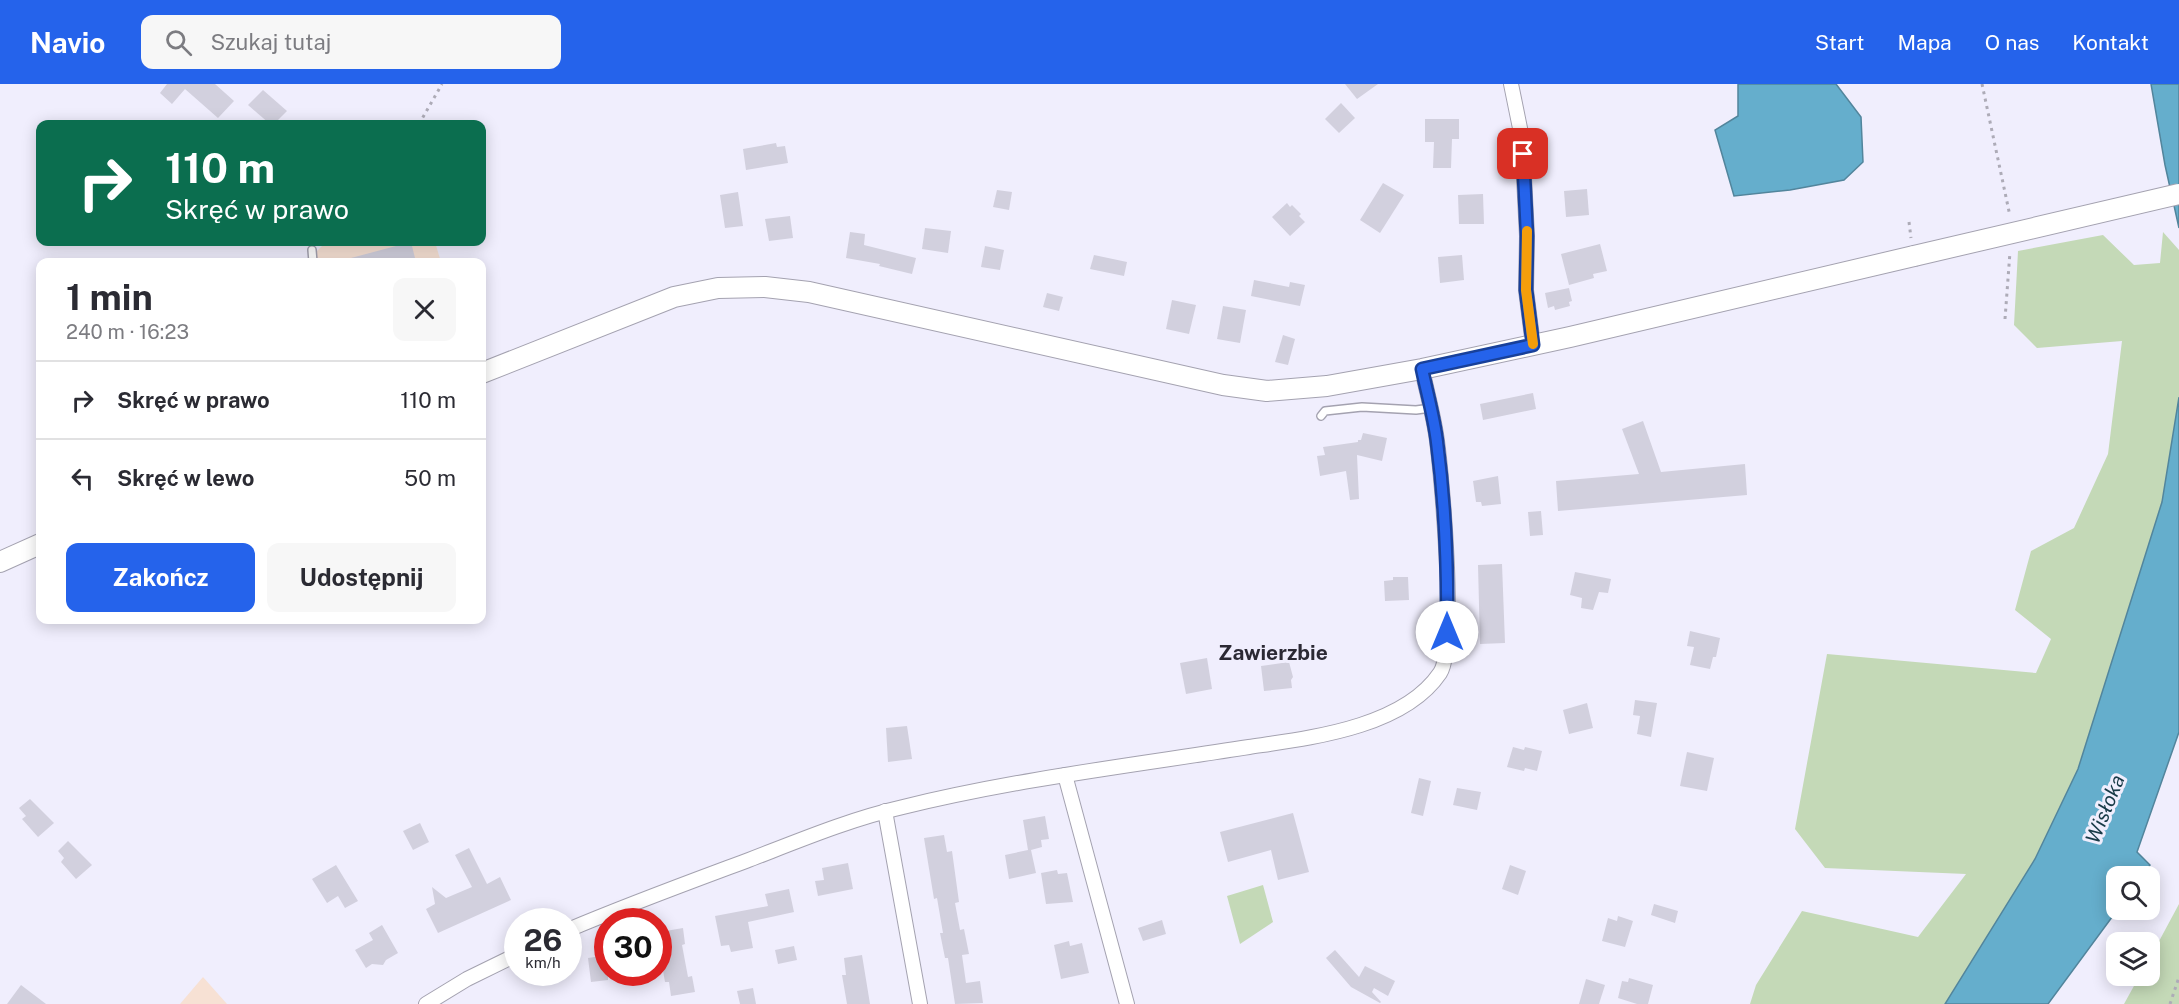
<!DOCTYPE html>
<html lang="pl">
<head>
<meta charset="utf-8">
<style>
  body { margin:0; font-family:"Public Sans",sans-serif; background:#f7f7f7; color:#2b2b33; height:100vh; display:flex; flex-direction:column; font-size:22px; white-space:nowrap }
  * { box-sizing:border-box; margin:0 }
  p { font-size:20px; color:#7c7c81 }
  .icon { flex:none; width:33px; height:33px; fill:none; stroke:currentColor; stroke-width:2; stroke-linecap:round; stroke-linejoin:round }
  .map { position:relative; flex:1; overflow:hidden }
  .details { position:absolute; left:36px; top:174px; width:450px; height:366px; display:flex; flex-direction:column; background:#fff; border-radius:12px; box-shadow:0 3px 15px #0003 }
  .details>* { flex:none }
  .top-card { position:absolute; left:36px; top:36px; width:450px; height:126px; border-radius:12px; box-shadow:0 3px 15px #0003; background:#0b6e4f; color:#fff; overflow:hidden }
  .tools { position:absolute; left:2106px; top:782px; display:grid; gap:12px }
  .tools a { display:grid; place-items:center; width:54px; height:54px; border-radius:12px; background:#fff; box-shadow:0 3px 15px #0003; font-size:30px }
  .speed { position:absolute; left:504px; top:824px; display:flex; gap:12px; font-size:30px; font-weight:700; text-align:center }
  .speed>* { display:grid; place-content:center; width:78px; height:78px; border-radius:50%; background:#fff; box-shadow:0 3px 15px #0003; line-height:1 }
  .speed small { font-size:15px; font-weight:400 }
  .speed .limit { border:9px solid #d22; background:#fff; color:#111 }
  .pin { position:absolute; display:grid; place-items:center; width:51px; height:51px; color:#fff; margin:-26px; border-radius:12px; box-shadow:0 3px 9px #0006 }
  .me { position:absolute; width:66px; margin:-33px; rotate:0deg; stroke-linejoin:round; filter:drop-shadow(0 0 4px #0008) }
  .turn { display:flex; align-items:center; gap:21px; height:126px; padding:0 30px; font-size:27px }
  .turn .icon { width:78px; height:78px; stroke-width:2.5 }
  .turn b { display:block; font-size:42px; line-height:51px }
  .round { display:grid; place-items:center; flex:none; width:63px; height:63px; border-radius:12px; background:#f7f7f7 }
  .head { display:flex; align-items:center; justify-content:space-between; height:102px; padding:0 30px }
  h1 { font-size:36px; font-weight:700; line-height:45px }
  .cta { display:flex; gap:12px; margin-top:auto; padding:12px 30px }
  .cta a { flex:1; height:69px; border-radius:12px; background:#2563eb; color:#fff; font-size:24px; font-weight:700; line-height:69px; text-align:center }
  .cta a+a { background:#f7f7f7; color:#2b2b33 }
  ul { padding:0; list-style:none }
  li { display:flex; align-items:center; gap:18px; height:78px; padding:0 30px; border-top:2px solid #e1e1e2 }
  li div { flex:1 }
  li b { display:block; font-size:22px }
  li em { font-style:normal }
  header { display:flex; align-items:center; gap:36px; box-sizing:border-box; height:84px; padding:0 30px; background:#2563eb; color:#fff }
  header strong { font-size:28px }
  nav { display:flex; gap:33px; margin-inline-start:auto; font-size:21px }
  .search { width:420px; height:54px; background:#f7f7f7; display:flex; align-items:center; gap:15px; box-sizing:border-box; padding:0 21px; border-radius:12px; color:#7c7c81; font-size:22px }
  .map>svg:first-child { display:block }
  .commercial { fill:#f7e1d4 }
  .green { fill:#c4d9b7 }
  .water { fill:#65aecc; stroke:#52859c; stroke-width:1.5 }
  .building { fill:#d2d0de }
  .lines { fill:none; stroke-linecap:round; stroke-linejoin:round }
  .lane-casing { stroke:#a4a2b0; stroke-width:10 }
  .street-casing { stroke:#a4a2b0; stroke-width:16 }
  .secondary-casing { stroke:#a4a2b0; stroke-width:22 }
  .path { stroke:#adabb7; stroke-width:3; stroke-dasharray:3 4.5; stroke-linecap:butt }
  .lane { stroke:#fff; stroke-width:7 }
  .street { stroke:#fff; stroke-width:14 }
  .secondary { stroke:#fff; stroke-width:20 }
  .secondary-bridge-casing { stroke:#a4a2b0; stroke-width:22; stroke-linecap:butt }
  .secondary-bridge { stroke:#fff; stroke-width:20 }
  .route-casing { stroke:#184099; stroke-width:15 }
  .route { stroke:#2563eb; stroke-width:10 }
  .slow { stroke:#f59e0b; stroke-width:10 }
  .labels { text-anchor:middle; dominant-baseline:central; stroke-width:6; stroke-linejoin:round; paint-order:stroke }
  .water-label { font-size:20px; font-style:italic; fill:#183a47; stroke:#f0eefd }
  .quarter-label { font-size:21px; font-weight:bold; fill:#2b2934; stroke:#f0eefd }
</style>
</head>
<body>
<header>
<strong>Navio</strong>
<div class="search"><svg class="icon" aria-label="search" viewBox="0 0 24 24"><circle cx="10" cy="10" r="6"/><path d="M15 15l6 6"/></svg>Szukaj tutaj</div>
<nav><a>Start</a><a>Mapa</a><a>O nas</a><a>Kontakt</a></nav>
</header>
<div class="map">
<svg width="2179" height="920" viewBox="0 0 2179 920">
  <rect width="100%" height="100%" fill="#f0eefd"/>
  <g class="commercial">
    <path d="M326 158H435L441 178H308V176Z"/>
    <path d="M203 893 227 920H180Z"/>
  </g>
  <g class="green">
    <path d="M2163 148 2179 166V313L2162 418 2078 685 2035 775 1945 920H1750L1756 901 1802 827 1918 853 1966 790 1825 784 1795 745 1827 570 2036 589 2051 555 2015 526 2031 467 2074 444 2108 370 2122 257 2037 264 2014 241 2018 167 2103 151 2134 181 2160 179Z"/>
    <path d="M1263 801 1273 838 1240 860 1227 812Z"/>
    <path d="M2179 820V920H2124L2140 891H2150V874Z"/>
  </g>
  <g class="water">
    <path d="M1738 0H1836L1861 33 1863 78 1844 96 1790 106 1734 112 1715 46 1738 32Z"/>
    <path d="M2151 0H2179V144L2165 81Z"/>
    <path d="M2179 313V648L2137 768 2150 781 2142 792H2116L2118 825 2048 920H1945L2035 775 2078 685 2162 418Z"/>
  </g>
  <g class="building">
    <path d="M167 0H215L234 17 218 34 185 5 172 20 160 9Z"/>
    <path d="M1345 0H1378L1357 15Z"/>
    <path d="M263 6 287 27 274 40H270L248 21Z"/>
    <path d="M1341 19 1355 34 1339 49 1325 35Z"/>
    <path d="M1425 35H1459V55H1452L1451 84H1433L1434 58H1425Z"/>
    <path d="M776 59 777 63 785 62 788 79 746 86 743 65Z"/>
    <path d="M1383 99 1404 111 1380 149 1360 136Z"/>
    <path d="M1587 105 1589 131 1566 133 1564 107Z"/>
    <path d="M997 106 1012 108 1009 126 993 123Z"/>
    <path d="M738 108 743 142 725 144 720 111Z"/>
    <path d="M1483 110 1484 140H1459L1458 111Z"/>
    <path d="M1287 119 1290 123 1292 121 1301 130 1299 132 1305 138 1290 152 1272 133Z"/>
    <path d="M790 132 793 154 769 157 765 135Z"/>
    <path d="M925 144 951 147 948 169 922 165Z"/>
    <path d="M850 148 865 150 864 161 916 174 912 190 879 182 880 180 846 174Z"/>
    <path d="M411 158 416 178H351V174Z"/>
    <path d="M1600 160 1607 187 1593 190 1594 194 1569 201 1561 170Z"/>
    <path d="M985 162 1004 166 1000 186 981 183Z"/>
    <path d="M1094 171 1127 178 1124 192 1090 185Z"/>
    <path d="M1462 171 1464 196 1440 199 1438 173Z"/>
    <path d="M1254 196 1289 203 1290 198 1305 201 1300 222 1251 212Z"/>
    <path d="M1569 204 1572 217 1569 218 1570 222 1555 226 1554 222 1548 224 1545 209Z"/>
    <path d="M1047 209 1063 213 1059 227 1043 223Z"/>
    <path d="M1172 216 1196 221 1189 250 1166 245Z"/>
    <path d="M1223 222 1246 226 1240 259 1217 255Z"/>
    <path d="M1283 251 1295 255 1288 281 1275 278Z"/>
    <path d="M1533 309 1536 325 1483 336 1480 320Z"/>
    <path d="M1643 337 1661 388 1745 380 1747 411 1558 427 1556 397 1639 390 1622 345Z"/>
    <path d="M1363 349 1387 354 1382 377 1357 371 1359 415 1350 416 1346 387 1320 392 1317 372 1325 371 1323 363 1358 358V356H1361Z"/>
    <path d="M1498 392 1501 420 1482 422 1481 418H1476L1473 397Z"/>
    <path d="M1541 427 1543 451 1530 452 1528 428Z"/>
    <path d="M1502 480 1505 559 1480 560 1478 481Z"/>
    <path d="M1575 488 1611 495 1608 509 1599 508 1593 526 1581 524 1582 514 1570 511Z"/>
    <path d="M1393 493H1408L1409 516 1385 517 1384 497 1393 496Z"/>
    <path d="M1690 547 1720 554 1716 573H1713L1710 585 1690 581 1694 563 1687 562Z"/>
    <path d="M1207 574 1212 605 1186 610 1180 579Z"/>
    <path d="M1289 578 1293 593 1291 596 1292 604 1264 607 1261 582Z"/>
    <path d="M1635 616 1657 619 1651 653 1637 650 1640 632 1633 631Z"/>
    <path d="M1587 619 1593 644 1569 650 1563 626Z"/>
    <path d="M907 642 912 675 888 678 886 644Z"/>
    <path d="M1513 663 1524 666 1525 663 1542 667 1537 687 1525 684 1524 687 1507 683Z"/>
    <path d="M1687 668 1714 674 1707 707 1680 702Z"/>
    <path d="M1419 694 1431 697 1423 732 1411 729Z"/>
    <path d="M1457 704 1481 708 1477 726 1453 721Z"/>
    <path d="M30 715 54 739 38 753 22 735 26 732 19 724Z"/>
    <path d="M1293 729 1309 788 1278 796 1271 766 1228 778 1220 748Z"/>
    <path d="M1045 732 1049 755 1041 756 1042 763 1031 766 1036 789 1009 795 1005 771 1028 766 1023 736Z"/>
    <path d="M420 739 429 758 413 766 403 747Z"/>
    <path d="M944 751 947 768 952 767 959 818 955 819 960 846 964 845 969 870 962 871 966 899 980 897 983 919 955 920 948 874H945L940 849H943L937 814 934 815 924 754Z"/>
    <path d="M68 757 92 781 76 795 61 778 64 774 58 767Z"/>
    <path d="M469 764 487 800 500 793 511 816 438 849 426 825 435 820 432 803 446 814 472 803 455 771Z"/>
    <path d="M848 779 853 805 818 812 815 797 824 796 822 784Z"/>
    <path d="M336 781 358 817 345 824 338 812 327 819 312 795Z"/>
    <path d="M1510 781 1526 787 1518 811 1502 805Z"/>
    <path d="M1057 786 1058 790 1067 789 1073 818 1046 820 1041 789Z"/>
    <path d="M789 805 794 828 748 838 753 864 731 868 729 861 721 862 715 832 768 822 765 810Z"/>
    <path d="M1654 820 1678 827 1675 839 1651 831Z"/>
    <path d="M1618 832 1633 837 1625 863 1602 857 1608 834 1617 837Z"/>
    <path d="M1162 836 1166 850 1143 857 1138 844Z"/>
    <path d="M382 841 398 869 386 876 383 881 372 880 366 884 355 866 373 856 369 849Z"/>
    <path d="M683 844 685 860 682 861 688 893 692 892 695 908 671 912 669 898H665L659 864 662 863 660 848Z"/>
    <path d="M1069 857 1070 862 1082 859 1089 889 1061 895 1054 861Z"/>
    <path d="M794 862 797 876 778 880 775 866Z"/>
    <path d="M1335 866 1359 893 1365 882 1395 897 1388 912 1374 904 1372 908 1381 918 1380 919 1351 903 1326 874Z"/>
    <path d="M608 871V896L591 898 588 874Z"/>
    <path d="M862 871 870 920H847L842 891H846L844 874Z"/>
    <path d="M1629 894 1653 901 1648 920H1637L1618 914 1622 897 1628 898Z"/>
    <path d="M1586 895 1605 901 1599 920H1579Z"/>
    <path d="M21 901 46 920H7Z"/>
    <path d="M753 904 756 920H740L737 907Z"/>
  </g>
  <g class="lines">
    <g class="lane-casing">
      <g id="lane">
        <path d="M312 166 313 178"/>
        <path d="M1321 332 1325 327 1362 323 1416 326 1431 324"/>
      </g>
    </g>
    <g class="street-casing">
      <g id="street">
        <path d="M1511 0 1522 54 1527 152 1526 206 1533 261"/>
        <path d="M1065 691 1127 920"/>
        <path d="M885 727 920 920"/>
        <path d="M568 846C627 821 687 799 746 777 798 757 850 735 903 723 1017 695 1134 681 1249 663 1309 654 1403 644 1440 589 1457 564 1442 394 1437 357 1434 333 1427 309 1422 285"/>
        <path d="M426 920 467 895 518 870"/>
      </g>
    </g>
    <g class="secondary-casing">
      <g id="secondary">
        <path d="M482 289 674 213 718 204 765 203 809 208 1223 301 1267 307 1327 302 1422 285 1570 253 1914 172"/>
        <path d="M0 478 40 460"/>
      </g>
    </g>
    <g class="path">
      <path d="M1982 0 2010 132"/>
      <path d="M419 40 442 0"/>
      <path d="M1909 138 1911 154"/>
      <path d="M2005 235 2010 168"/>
      <path d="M2170 920 2179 893"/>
    </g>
    <use href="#lane" class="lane"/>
    <use href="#street" class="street"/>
    <use href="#secondary" class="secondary"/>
    <g class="secondary-bridge-casing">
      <path id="secondary-bridge" d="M1914 172 2179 110"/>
    </g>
    <use href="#secondary-bridge" class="secondary-bridge"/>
  </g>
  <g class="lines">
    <g class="route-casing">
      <path id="route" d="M1447 548C1448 485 1445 420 1437 358 1434 333 1427 309 1422 285L1533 261 1526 206 1527 152 1523 70"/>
    </g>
    <use href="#route" class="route"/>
    <path class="slow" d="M1527 147 1526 206 1533 260"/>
  </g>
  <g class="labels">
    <g class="water-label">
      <text transform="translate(2105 725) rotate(-68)">Wisłoka</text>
    </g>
    <g class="quarter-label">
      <text x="1273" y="568">Zawierzbie</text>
    </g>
  </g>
</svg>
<div class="tools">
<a><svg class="icon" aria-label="search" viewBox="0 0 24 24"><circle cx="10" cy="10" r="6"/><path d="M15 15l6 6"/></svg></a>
<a><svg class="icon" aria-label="layers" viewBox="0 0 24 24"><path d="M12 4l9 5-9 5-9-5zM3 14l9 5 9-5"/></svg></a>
</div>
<div class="speed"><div>26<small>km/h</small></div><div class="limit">30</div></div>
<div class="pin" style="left:1523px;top:70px;background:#d93025"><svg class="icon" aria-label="arrive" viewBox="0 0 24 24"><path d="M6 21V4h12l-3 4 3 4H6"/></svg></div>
<svg class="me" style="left:1447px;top:548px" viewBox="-20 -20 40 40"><circle r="19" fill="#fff"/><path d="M0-13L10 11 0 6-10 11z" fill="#2563eb"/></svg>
<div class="top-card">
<div class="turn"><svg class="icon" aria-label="right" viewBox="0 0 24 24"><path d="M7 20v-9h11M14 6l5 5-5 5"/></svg><div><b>110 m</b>Skręć w prawo</div></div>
</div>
<section class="details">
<div class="head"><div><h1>1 min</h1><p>240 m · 16:23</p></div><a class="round"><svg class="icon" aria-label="close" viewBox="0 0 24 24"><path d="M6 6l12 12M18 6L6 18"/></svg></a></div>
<ul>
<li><svg class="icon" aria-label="right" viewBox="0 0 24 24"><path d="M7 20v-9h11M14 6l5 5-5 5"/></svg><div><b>Skręć w prawo</b></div><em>110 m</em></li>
<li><svg class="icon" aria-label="left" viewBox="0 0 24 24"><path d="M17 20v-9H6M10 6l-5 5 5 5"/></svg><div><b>Skręć w lewo</b></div><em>50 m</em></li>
</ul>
<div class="cta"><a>Zakończ</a><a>Udostępnij</a></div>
</section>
</div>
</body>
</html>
